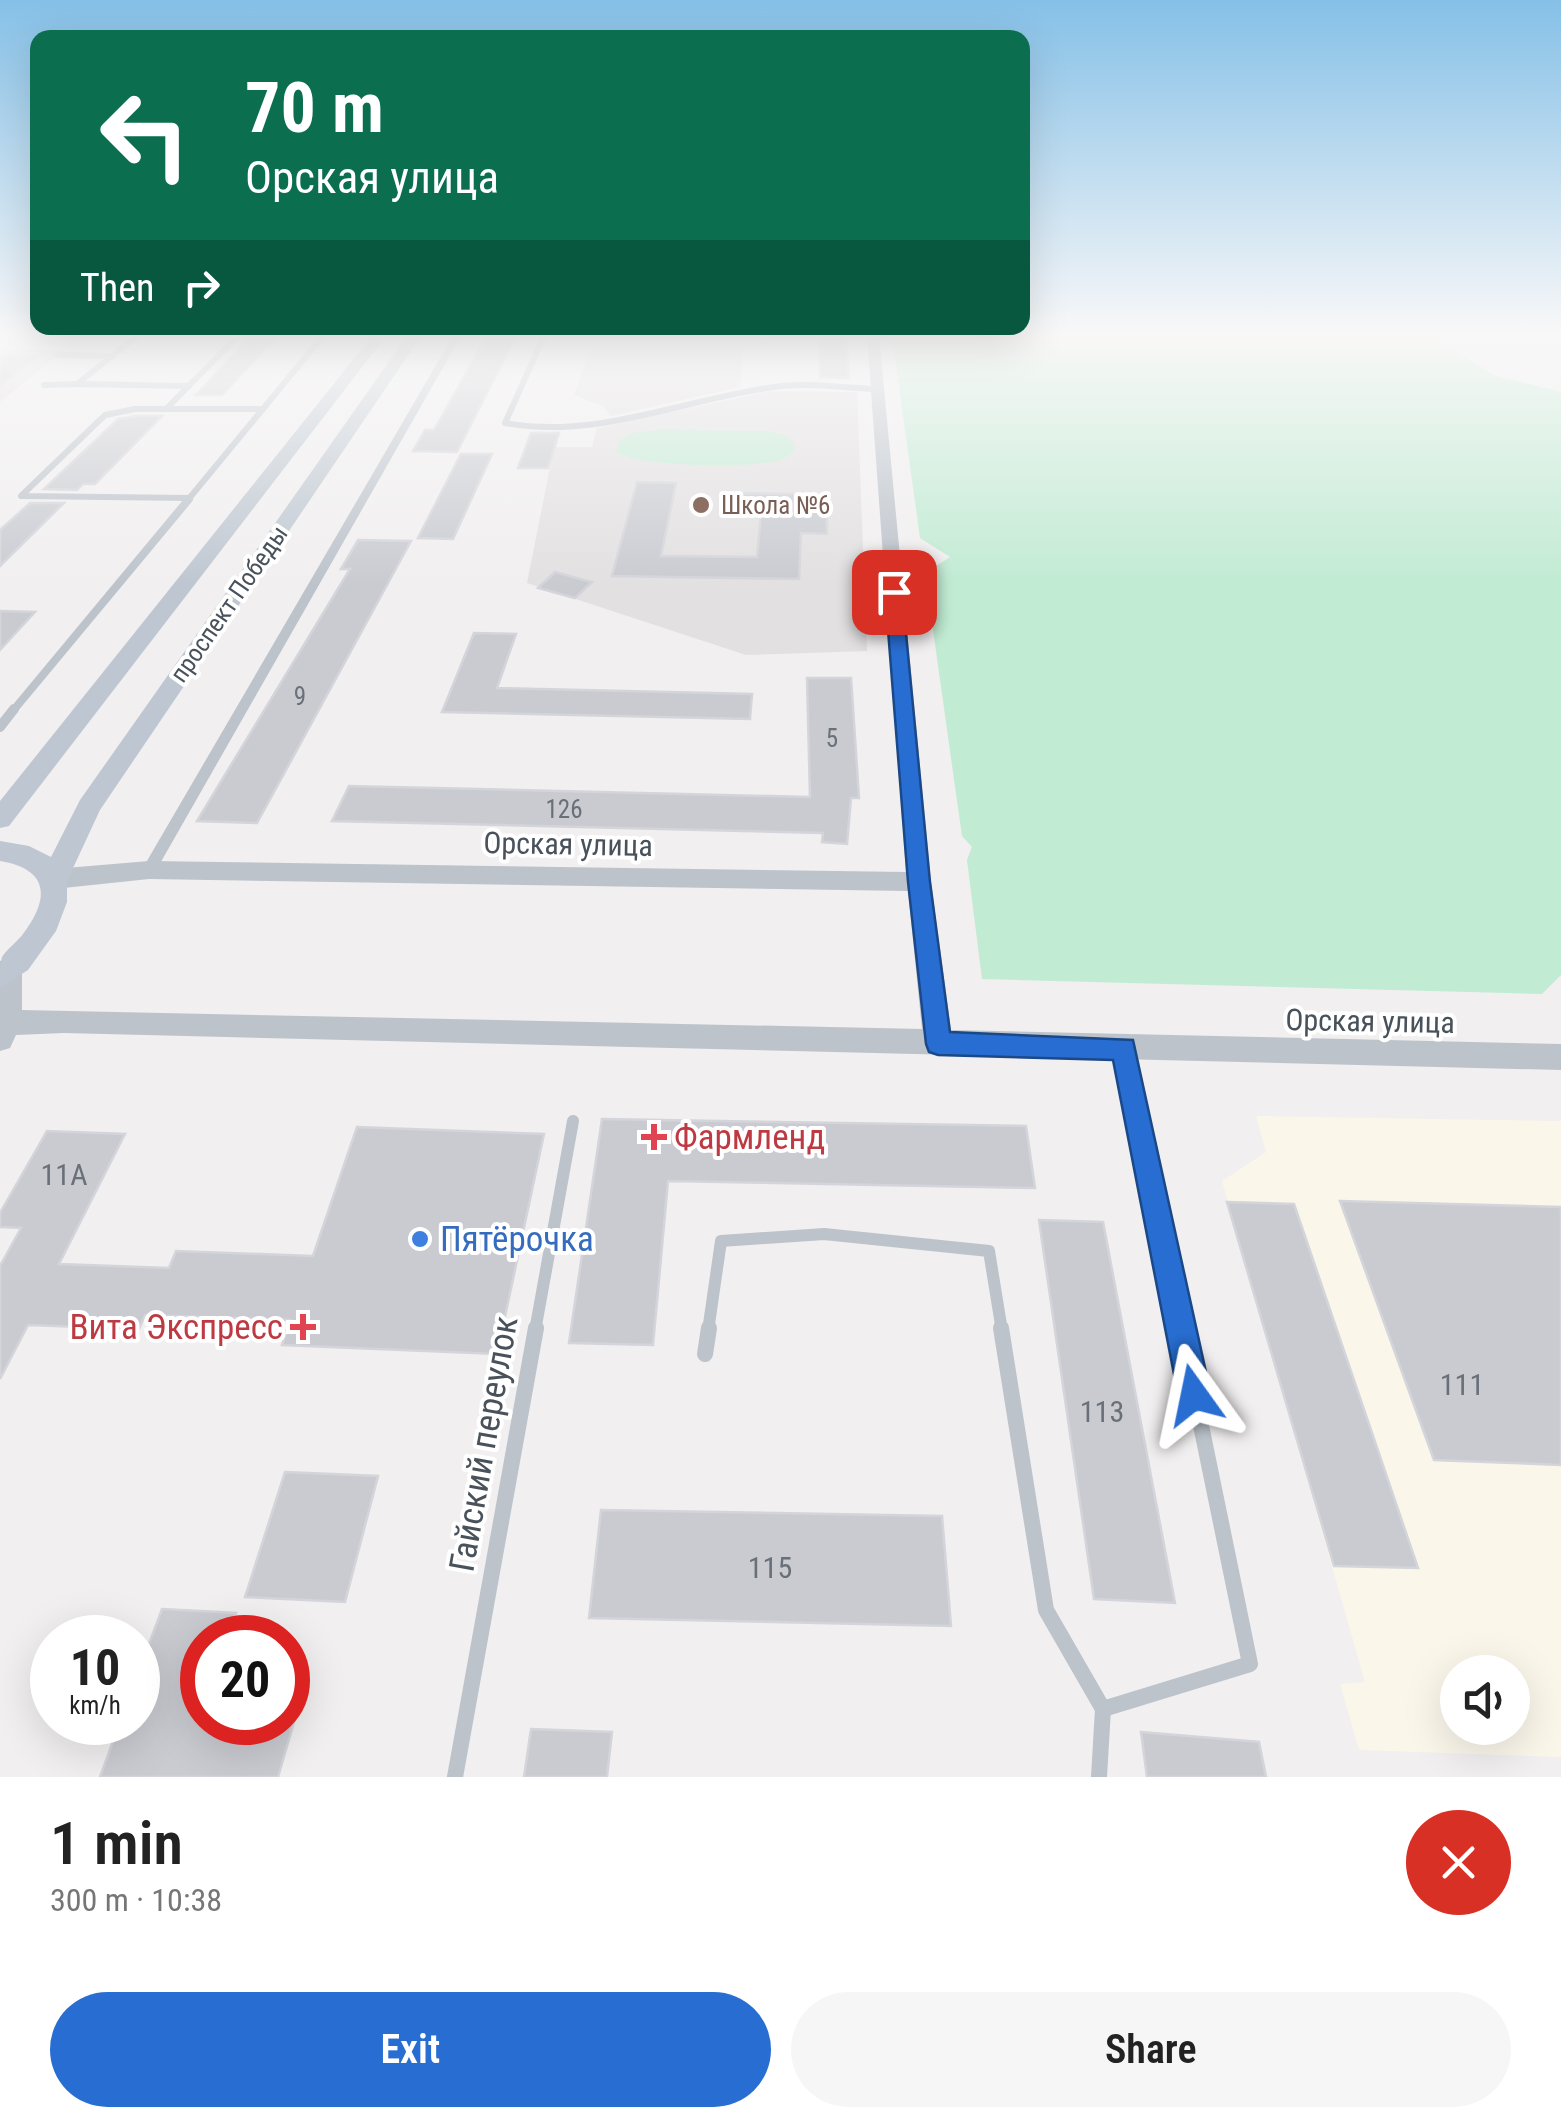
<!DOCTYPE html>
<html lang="en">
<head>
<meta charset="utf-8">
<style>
  body { margin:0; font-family:"Roboto Condensed",sans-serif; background:#f6f6f6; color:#222; height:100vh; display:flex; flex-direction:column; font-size:38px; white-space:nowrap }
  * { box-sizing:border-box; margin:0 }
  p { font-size:32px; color:#767676 }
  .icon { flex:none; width:55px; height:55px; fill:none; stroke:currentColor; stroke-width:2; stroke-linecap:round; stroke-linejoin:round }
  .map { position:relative; height:1777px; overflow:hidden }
  .drawer { display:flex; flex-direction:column; background:#fff; flex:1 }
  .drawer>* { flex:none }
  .hud { position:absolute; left:30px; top:30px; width:1000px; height:305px; border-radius:20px; box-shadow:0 10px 40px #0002; background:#0b6e4f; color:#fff; overflow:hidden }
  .fabs { position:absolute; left:1440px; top:1655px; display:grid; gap:20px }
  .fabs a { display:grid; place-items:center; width:90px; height:90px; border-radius:50%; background:#fff; box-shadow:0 10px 40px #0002; font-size:50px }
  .speed { position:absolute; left:30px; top:1615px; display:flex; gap:20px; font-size:50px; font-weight:700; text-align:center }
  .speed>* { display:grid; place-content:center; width:130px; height:130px; border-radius:50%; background:#fff; box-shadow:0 10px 40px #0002; line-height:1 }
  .speed small { font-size:25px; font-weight:400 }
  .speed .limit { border:15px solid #d22; background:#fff; color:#111 }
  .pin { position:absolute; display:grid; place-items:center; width:85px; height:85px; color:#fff; margin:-42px; border-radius:20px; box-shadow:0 5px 15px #0006 }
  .me { position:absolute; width:110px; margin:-55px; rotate:348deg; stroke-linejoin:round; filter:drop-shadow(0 0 8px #0008) }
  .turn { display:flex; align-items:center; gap:35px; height:210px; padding:0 50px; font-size:45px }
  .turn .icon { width:130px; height:130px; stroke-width:2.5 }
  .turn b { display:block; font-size:70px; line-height:85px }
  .then { display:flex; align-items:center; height:95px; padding:0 50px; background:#0003; gap:20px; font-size:38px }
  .round { display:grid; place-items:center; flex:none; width:105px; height:105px; border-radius:52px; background:#f6f6f6 }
  .headline { display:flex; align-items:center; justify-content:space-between; height:170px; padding:0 50px }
  h1 { font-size:60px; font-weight:600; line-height:75px }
  .cta { display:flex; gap:20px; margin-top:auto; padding:20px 50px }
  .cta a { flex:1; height:115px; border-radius:60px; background:#286ed2; color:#fff; font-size:40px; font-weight:600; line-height:115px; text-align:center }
  .cta a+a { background:#f6f6f6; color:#222 }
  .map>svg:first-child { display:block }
  .commercial { fill:#fbf6ea; fill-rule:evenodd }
  .education { fill:#e2e0e0 }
  .green { fill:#c1ebd3 }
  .building { fill:#c9cbd1; stroke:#d4d5da; stroke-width:2.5 }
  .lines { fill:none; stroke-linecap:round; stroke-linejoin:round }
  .service-far4 { stroke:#bcc3cb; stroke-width:6 }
  .service-far3 { stroke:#bcc3cb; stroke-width:8 }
  .service-far2 { stroke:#bcc3cb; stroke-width:10 }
  .service-far1 { stroke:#bcc3cb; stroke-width:12 }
  .service { stroke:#bcc3cb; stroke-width:16 }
  .pedestrian { fill:#bcc3cb; fill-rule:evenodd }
  .tertiary { fill:#bcc3cb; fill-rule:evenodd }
  .secondary { fill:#bec7d1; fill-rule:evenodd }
  .route { fill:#286ed2; stroke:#1a4888; stroke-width:2.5 }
  .education-dot { fill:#8d6e63; stroke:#fff; stroke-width:4 }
  .health-dot { fill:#e0444e; stroke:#fff; stroke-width:4 }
  .shop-dot { fill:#3f7fe0; stroke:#fff; stroke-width:4 }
  .labels { text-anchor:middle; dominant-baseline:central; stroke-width:8; stroke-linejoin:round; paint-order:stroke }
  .far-education-label { font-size:25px; fill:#785e54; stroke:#fff; text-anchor:start }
  .far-street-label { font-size:25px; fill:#49525b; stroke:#fff }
  .number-label { font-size:25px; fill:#697078 }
  .street-label { font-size:30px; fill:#49525b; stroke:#fff }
  .near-number-label { font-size:30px; fill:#697078 }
  .near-health-label { font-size:35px; fill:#be3a42; stroke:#fff; text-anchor:start }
  .near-shop-label { font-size:35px; fill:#366cbe; stroke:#fff; text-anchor:start }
  .near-street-label { font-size:35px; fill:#49525b; stroke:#fff }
</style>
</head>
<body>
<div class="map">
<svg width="1561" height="1777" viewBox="0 0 1561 1777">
  <rect width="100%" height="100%" fill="#f1efef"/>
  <path class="commercial" d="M1256 1116 1561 1121V1757L1359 1750 1340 1684 1365 1682 1222 1181 1266 1152ZM1458 1672H1512V1728H1458Z"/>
  <g class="education">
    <path d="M0 349 65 350 0 402Z"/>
    <path d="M590 350H743L740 387 611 416 603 406 574 395Z"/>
    <path d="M770 391 857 392 867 651 746 655 527 583 554 447H592L597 428Z"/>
  </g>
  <g class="green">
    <path d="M892 336H1436L1493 375 1561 392V975L1542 994 982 979 967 860 972 847 962 836 925 573 950 557 920 538Z"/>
    <path d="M658 430 767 431 785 435 794 443V451C789 455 786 458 781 460 756 469 635 467 616 452L620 440 633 433Z"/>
  </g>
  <g class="building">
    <path d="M251 336H277L222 395H196Z"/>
    <path d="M487 336H516L457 452 413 451 425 430H434Z"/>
    <path d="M820 336H846L849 378 820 377Z"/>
    <path d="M0 356H38L0 385Z"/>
    <path d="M136 416H162L95 484H83L77 490 44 489 118 419Z"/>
    <path d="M531 433H559L548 468H518Z"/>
    <path d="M461 454H492L453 539 418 538Z"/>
    <path d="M637 482 676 483 661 556 757 557 761 514H740L742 493 827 495V534L801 533 799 579 612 576Z"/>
    <path d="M30 503H64L0 566V530Z"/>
    <path d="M358 540 411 541 257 823 197 821 350 569H341Z"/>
    <path d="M555 572 592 582 575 598 538 588Z"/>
    <path d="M0 611 35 612 0 650Z"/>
    <path d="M474 633 516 634 497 688 752 694 750 719 442 712Z"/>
    <path d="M807 678H851L859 798H851L847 844 822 842 823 833 332 821 349 786 810 797Z"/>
    <path d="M602 1119 1026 1126 1035 1188 668 1181 653 1345 569 1343Z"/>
    <path d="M357 1127 544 1134 497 1354 282 1345 290 1320 145 1315 139 1329 28 1325 0 1379V1266L21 1228 0 1227V1213L47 1131 125 1134 59 1264 169 1268 176 1251 313 1256Z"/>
    <path d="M1340 1201 1561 1207V1465L1434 1460Z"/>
    <path d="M1227 1202 1294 1204 1418 1568 1334 1566Z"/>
    <path d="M1039 1220 1103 1222 1175 1603 1094 1599Z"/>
    <path d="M285 1472 378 1476 345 1602 245 1597Z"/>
    <path d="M601 1510 942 1516 951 1626 589 1618Z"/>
    <path d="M162 1609 236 1613 228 1638H202V1722H294L278 1777H100L120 1722H138V1674Z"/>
    <path d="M531 1729 612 1732 607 1777H524Z"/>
    <path d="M1141 1732 1259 1742 1266 1777H1147Z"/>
  </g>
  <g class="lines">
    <g class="service-far4">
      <path d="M137 336 77 384 189 386"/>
      <path d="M544 336 505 423C597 440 684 399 774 387 807 382 842 388 875 389"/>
      <path d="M58 355 112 356"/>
      <path d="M44 385 77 384"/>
      <path d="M166 409 238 336"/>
      <path d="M189 498 21 496 105 415 135 409H263"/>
      <path d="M187 501 323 336"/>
    </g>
    <path class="service-far3" d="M12 712 189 499"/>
    <path class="service-far2" d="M0 727 14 709"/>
    <g class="service-far1">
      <path d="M1124 1049 1182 1331"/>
      <path d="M535 1331 573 1121"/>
      <path d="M708 1331 721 1241 824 1234 989 1251 1002 1331"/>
    </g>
    <g class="service">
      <path d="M1001 1328 1046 1610 1103 1709"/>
      <path d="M705 1354 709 1328"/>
      <path d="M455 1777 536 1328"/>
      <path d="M1099 1777 1103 1709 1250 1664 1181 1328"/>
    </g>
    <path class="pedestrian" d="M453 336H461L154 874H144L142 870 144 866Z"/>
    <path class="tertiary" d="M867 336H879L931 882 951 1030 1561 1044V1070L64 1033 16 1035 10 1048 0 1051V961L9 958 18 961 22 969V1010L922 1029 908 891 149 879 54 889 45 886 42 879 45 872 54 869 149 861 906 872Z"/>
    <g class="secondary">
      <path d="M372 336H386L9 826 0 828V801Z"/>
      <path d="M407 336H421L100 810 67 881V902L56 931 28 970 0 988C0 980 0 964 2 957 7 949 17 942 23 934 51 897 48 869 0 861V841L29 846 51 857 80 800Z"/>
    </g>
  </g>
  <linearGradient id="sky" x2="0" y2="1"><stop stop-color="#85c0e7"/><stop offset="0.57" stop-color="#f9f8f8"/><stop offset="1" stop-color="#f9f8f8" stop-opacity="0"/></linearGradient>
  <rect width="1561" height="585" fill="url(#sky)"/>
  <path class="route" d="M894 587 902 592 930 882 950 1032 1133 1040 1211 1395 1206 1407 1194 1411 1183 1407 1178 1395 1113 1060 938 1055 929 1052 926 1044 908 882 885 592Z"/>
  <circle class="education-dot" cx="701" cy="505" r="10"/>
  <g class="health-dot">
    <path d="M649 1122h10v10h10v10h-10v10h-10v-10h-10v-10h10z"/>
    <path d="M298 1312h10v10h10v10h-10v10h-10v-10h-10v-10h10z"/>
  </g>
  <circle class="shop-dot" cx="420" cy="1239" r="10"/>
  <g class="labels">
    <g class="far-education-label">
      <text x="721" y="505">Школа №6</text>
    </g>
    <g class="far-street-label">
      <text transform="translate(229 604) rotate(-55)">проспект Победы</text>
    </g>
    <g class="number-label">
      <text x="300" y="696">9</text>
      <text x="832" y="738">5</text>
      <text x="564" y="809">126</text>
    </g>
    <g class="street-label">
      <text transform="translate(568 844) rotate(1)">Орская улица</text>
      <text transform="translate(1370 1021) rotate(1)">Орская улица</text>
    </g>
    <g class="near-number-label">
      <text x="64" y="1174">11А</text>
      <text x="1462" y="1384">111</text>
      <text x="1102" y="1411">113</text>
      <text x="770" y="1567">115</text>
    </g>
    <g class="near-health-label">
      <text x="674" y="1137">Фармленд</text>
      <text x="283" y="1327" text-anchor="end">Вита Экспресс</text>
    </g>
    <g class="near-shop-label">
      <text x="440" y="1239">Пятёрочка</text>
    </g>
    <g class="near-street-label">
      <text transform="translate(484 1444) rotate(-80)">Гайский переулок</text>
    </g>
  </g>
</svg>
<div class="fabs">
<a><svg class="icon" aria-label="sound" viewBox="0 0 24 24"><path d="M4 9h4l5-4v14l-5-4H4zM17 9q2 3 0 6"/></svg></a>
</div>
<div class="speed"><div>10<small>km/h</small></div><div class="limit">20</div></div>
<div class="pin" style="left:894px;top:592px;background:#d93025"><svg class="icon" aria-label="arrive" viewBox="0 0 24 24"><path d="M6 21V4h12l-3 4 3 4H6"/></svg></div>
<svg class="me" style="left:1194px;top:1395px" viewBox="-20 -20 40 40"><path d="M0-17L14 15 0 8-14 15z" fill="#286ed2" stroke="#fff" stroke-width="4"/></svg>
<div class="hud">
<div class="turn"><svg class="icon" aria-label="left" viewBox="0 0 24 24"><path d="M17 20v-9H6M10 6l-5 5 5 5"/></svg><div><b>70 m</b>Орская улица</div></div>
<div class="then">Then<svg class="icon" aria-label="right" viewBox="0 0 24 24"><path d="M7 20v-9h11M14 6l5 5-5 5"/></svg></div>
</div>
</div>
<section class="drawer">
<div class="headline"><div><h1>1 min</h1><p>300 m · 10:38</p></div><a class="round" style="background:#d93025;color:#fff"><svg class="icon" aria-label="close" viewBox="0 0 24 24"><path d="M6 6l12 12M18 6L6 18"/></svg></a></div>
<div class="cta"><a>Exit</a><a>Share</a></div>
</section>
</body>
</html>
